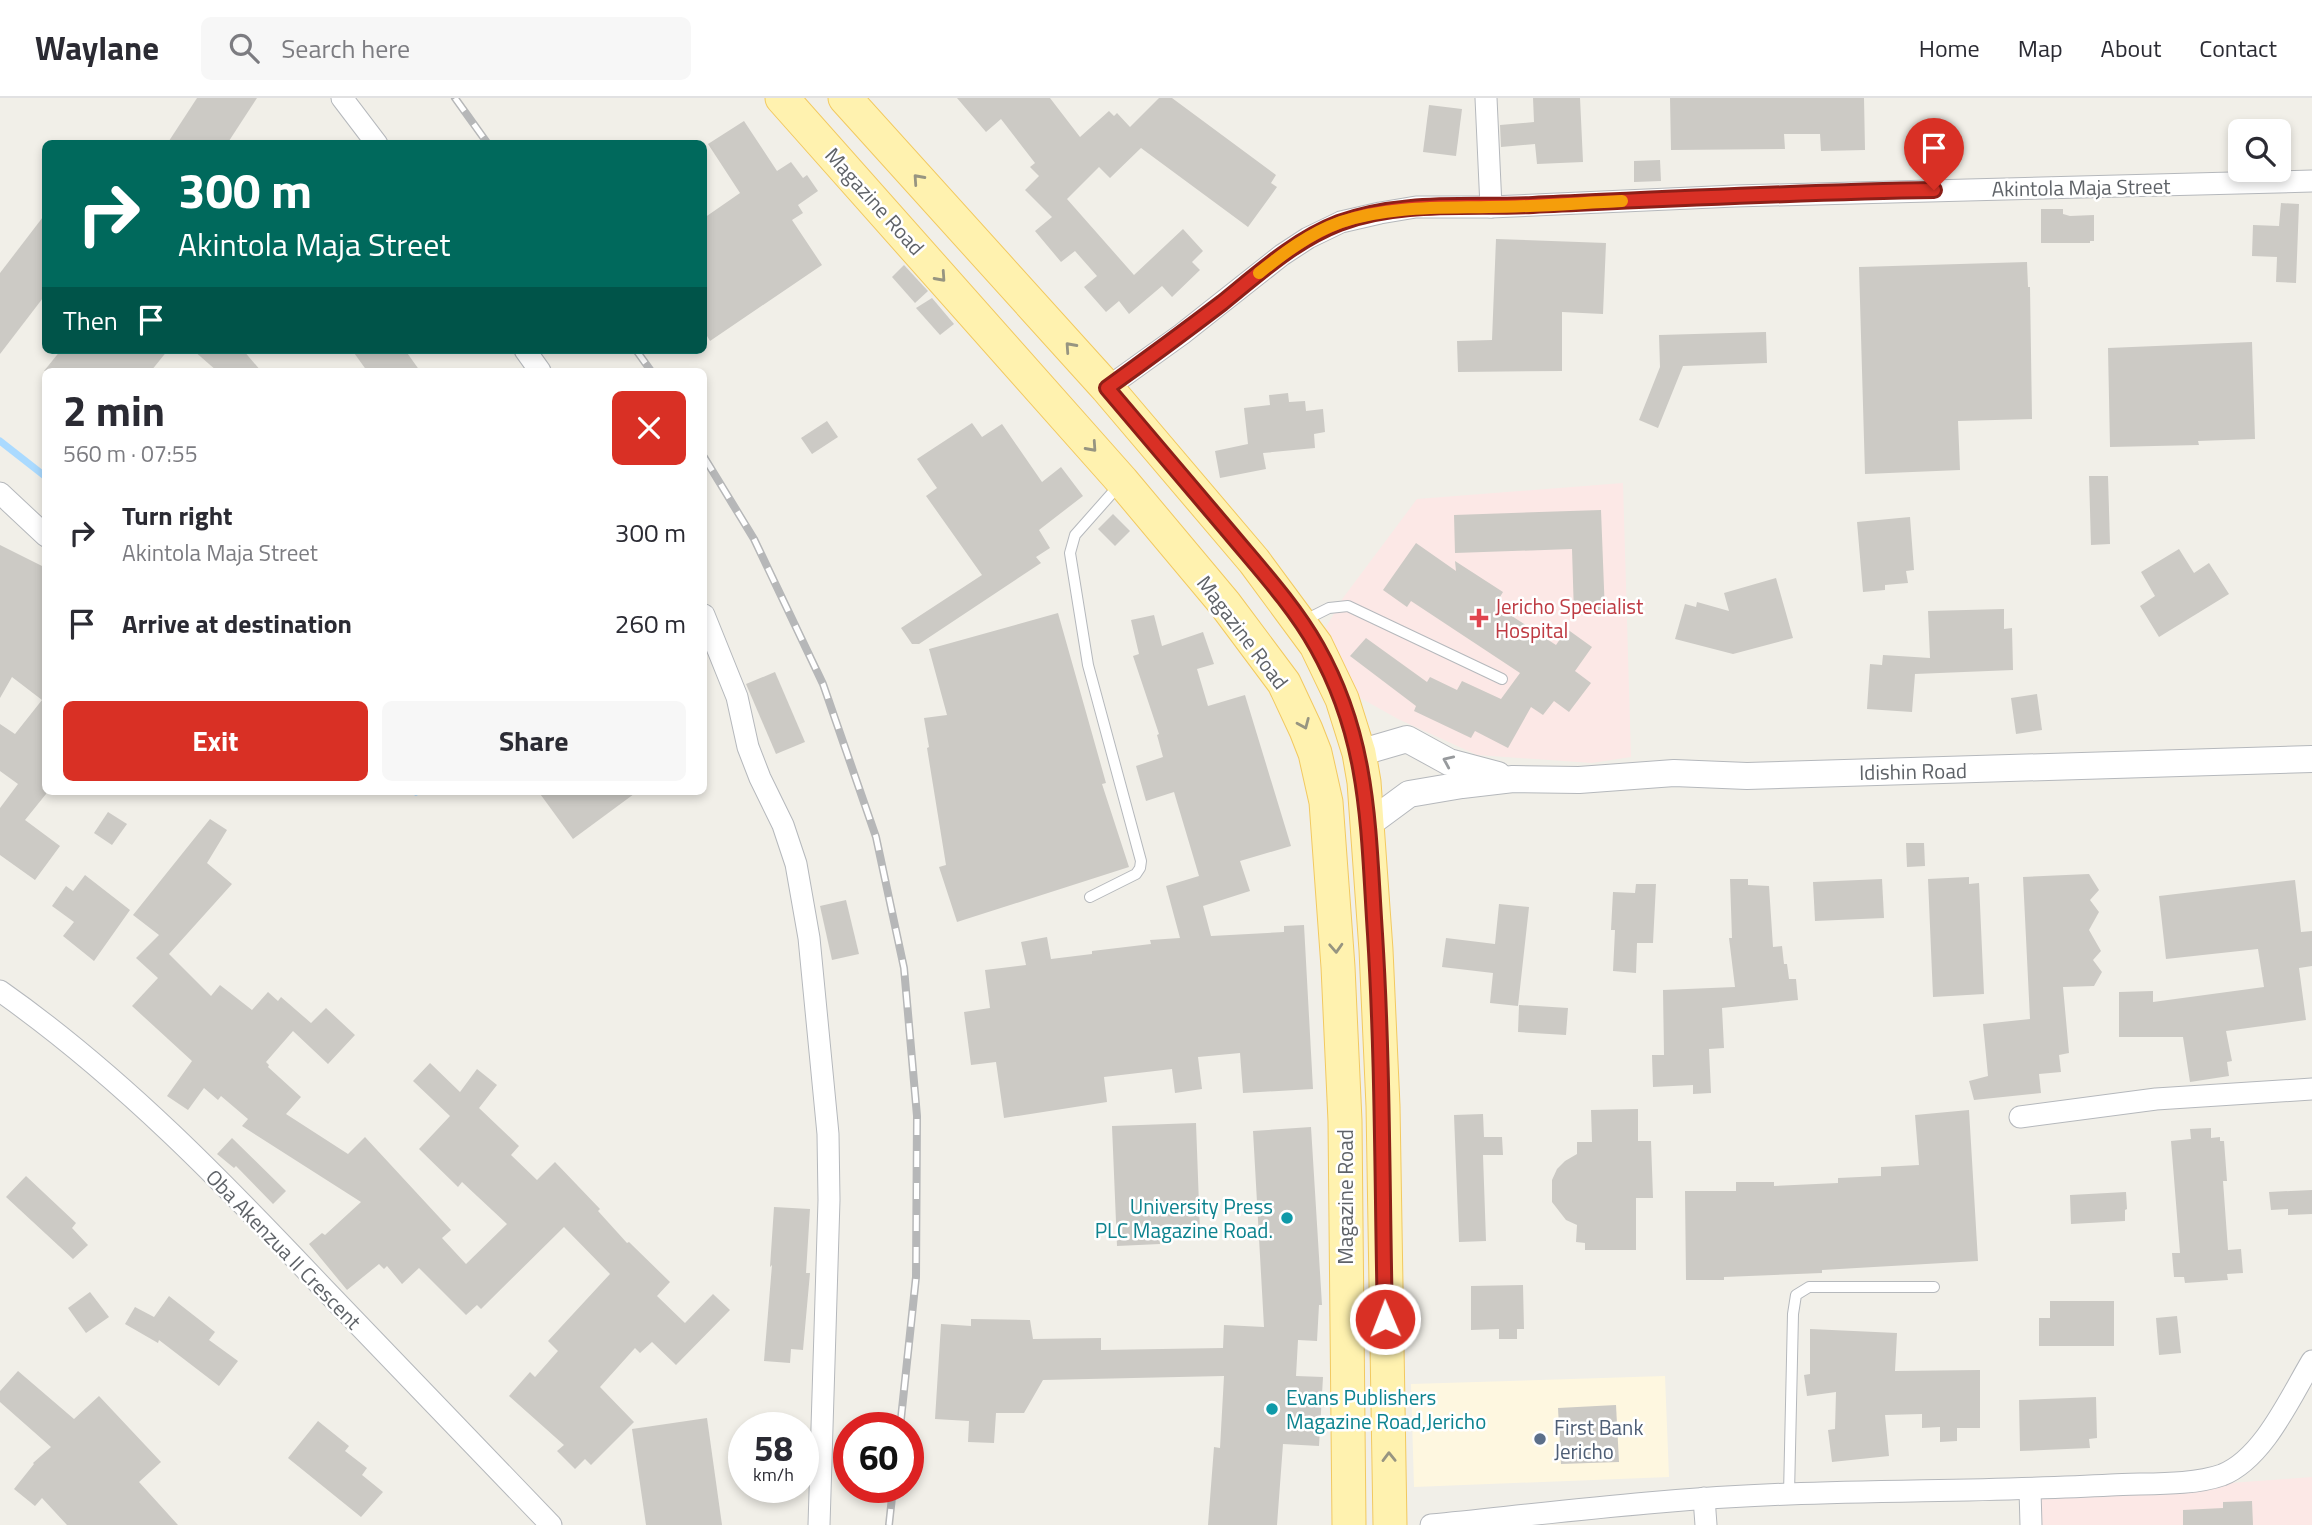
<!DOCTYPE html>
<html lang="en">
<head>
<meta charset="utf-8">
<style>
  body { margin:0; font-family:"Titillium Web",sans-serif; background:#f7f7f7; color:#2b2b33; height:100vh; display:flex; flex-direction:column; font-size:26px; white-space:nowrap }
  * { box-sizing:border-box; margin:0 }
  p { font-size:23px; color:#7c7c81 }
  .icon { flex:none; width:38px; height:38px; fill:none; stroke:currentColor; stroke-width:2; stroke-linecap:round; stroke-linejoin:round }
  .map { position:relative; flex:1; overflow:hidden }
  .drawer { position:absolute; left:42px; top:270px; width:665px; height:427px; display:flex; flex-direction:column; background:#fff; border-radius:10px; box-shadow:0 4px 10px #0003 }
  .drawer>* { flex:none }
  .guide { position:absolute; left:42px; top:42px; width:665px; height:214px; border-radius:10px; box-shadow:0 4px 10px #0003; background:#00695c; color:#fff; overflow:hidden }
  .fabs { position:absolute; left:2228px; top:21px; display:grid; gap:14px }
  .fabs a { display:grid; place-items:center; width:63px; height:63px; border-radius:10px; background:#fff; box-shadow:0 4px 10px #0003; font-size:35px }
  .speed { position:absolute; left:728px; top:1314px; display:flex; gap:14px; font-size:35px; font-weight:700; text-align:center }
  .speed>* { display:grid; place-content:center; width:91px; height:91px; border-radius:50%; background:#fff; box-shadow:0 4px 10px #0003; line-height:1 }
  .speed small { font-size:18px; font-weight:400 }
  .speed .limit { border:10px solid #d22; background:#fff; color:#111 }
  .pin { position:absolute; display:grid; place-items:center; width:60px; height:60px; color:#fff; margin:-72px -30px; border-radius:50% 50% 50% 0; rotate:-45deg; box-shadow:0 0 7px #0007 }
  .pin .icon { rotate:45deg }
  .me { position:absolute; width:77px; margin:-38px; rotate:359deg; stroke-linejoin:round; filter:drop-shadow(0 0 5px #0008) }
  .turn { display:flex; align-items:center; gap:24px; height:147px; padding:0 21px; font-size:32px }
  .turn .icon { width:91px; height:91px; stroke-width:2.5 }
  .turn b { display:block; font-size:49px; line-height:60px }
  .then { display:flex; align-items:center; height:66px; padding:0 21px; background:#0003; gap:14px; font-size:26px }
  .round { display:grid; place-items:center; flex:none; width:74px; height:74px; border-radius:10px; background:#f7f7f7 }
  .summary { display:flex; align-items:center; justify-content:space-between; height:119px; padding:0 21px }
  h1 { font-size:42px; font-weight:700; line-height:52px }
  .primary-button { display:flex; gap:14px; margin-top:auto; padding:14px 21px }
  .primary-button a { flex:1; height:80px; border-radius:10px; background:#d93025; color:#fff; font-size:28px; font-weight:700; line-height:80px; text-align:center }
  .primary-button a+a { background:#f7f7f7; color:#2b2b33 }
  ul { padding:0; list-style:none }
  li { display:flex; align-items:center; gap:21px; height:91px; padding:0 21px }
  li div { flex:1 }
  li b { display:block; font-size:26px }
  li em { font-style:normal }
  header { display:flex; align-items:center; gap:42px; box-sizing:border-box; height:98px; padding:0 35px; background:#fff; border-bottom:2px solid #e1e1e2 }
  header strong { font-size:33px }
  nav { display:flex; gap:38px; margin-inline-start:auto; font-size:24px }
  .search { width:490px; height:63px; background:#f7f7f7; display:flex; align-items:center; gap:18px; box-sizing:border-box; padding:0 24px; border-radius:10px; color:#7c7c81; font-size:26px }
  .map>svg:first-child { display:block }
  .commercial { fill:#fef7e0 }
  .medical { fill:#fce8e6 }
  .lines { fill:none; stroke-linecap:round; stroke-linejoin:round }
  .stream { stroke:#aadaff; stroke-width:7 }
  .building { fill:#cccac5 }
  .service-casing { stroke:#b5b8bc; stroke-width:12 }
  .minor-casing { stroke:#b5b8bc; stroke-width:23 }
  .tertiary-casing { stroke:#b5b8bc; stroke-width:28 }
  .primary-casing { stroke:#f2c960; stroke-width:35 }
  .service { stroke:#fff; stroke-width:10 }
  .minor { stroke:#fff; stroke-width:21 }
  .tertiary { stroke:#fff; stroke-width:26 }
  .primary { stroke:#fff2af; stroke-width:33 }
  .rail-casing { stroke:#b6b7b8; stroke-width:8 }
  .rail { stroke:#fff; stroke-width:5; stroke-dasharray:16; stroke-linecap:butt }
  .oneway { stroke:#979581 }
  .oneway2 { stroke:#979a9d }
  .route-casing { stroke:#8d1f18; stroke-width:18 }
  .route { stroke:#d93025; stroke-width:12 }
  .slow { stroke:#f59e0b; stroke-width:12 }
  .health-dot { fill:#e0444e; stroke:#fff; stroke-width:2.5 }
  .culture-dot { fill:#0f9aa8; stroke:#fff; stroke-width:2.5 }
  .service-dot { fill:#5c6f8a; stroke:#fff; stroke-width:2.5 }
  .labels { text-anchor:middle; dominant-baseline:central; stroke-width:5; stroke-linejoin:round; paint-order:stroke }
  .street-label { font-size:21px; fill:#5f6368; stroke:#fff }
  .health-label { font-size:21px; fill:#be3a42; stroke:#fff; text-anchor:start }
  .culture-label { font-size:21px; fill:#0d838f; stroke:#fff; text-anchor:end }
  .service-label { font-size:21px; fill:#4e5e75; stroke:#fff; text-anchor:start }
</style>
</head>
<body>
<header>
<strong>Waylane</strong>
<div class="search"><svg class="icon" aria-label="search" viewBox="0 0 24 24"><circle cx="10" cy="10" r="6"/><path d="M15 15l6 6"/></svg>Search here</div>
<nav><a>Home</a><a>Map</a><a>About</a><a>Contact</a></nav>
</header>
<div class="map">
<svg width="2312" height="1427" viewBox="0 0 2312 1427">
  <rect width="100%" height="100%" fill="#f1efe8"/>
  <path class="commercial" d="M1665 1278 1669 1379 1414 1389 1411 1286Z"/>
  <g class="medical">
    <path d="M1623 385 1631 659 1592 665 1477 657 1398 621 1357 598 1320 540 1343 500 1417 401Z"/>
    <path d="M2312 1379V1427H2038L2040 1399Z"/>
  </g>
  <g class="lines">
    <g class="stream">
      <path d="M0 343 46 379"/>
      <path d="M414 693 416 694"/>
    </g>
  </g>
  <g class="building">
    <path d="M197 0H257L227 46H167Z"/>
    <path d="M957 0H1050L1080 39 1109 13 1114 18 1117 15 1130 29 1159 0H1172L1276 77 1271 85 1277 89 1248 129 1141 50 1110 80 1099 69 1067 101 1134 177 1183 131 1203 153 1192 164 1200 172 1172 199 1162 188 1129 216 1119 203 1106 214 1084 189 1097 178 1075 153 1061 164 1035 133 1052 119 1025 92 1039 78 1030 69 1035 65 1001 21 986 34Z"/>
    <path d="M1533 0H1580L1583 64 1537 66 1535 46 1501 49 1500 27 1534 24Z"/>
    <path d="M1670 0H1864L1865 52 1821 53 1820 36H1784L1785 51 1671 52Z"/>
    <path d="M1429 7 1462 11 1456 58 1423 54Z"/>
    <path d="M744 23 777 73 791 64 803 80 807 77 818 93 798 107 803 115 792 122 822 167 710 243 704 233V120L740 95 708 46Z"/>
    <path d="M1660 62 1661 83 1634 84V63Z"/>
    <path d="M2281 105 2299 106 2296 185 2276 184 2277 159 2252 158 2253 127 2279 128Z"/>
    <path d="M2041 111H2063V116L2070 118 2094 117V143H2090V145H2041Z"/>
    <path d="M46 115V196L0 256V175Z"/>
    <path d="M1496 141 1606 145 1603 216 1562 214V273L1458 274 1457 243 1492 242Z"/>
    <path d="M2027 164 2028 189H2030L2032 321 1958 323 1960 372 1865 376 1859 169Z"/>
    <path d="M904 167 928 193 915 205 892 179Z"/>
    <path d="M932 200 954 226 940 237 916 210Z"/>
    <path d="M1766 234 1767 265 1683 268 1658 330 1639 322 1660 269 1659 237Z"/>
    <path d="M2252 244 2255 341 2198 343 2199 347 2110 349 2108 250Z"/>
    <path d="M61 252H168L151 273H44Z"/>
    <path d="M193 252H243L261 273H217Z"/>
    <path d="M352 252H405L420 273H367Z"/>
    <path d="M1288 295 1289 304 1305 303 1306 313 1323 311 1325 334 1314 336 1315 350 1263 355 1266 371 1220 380 1215 353 1248 346 1244 310 1270 307 1269 297Z"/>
    <path d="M827 323 838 339 812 356 801 340Z"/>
    <path d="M972 325 982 339 1002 326 1042 384 1061 369 1083 398 1039 432 1050 450 1036 459 1041 465 919 546H912L901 530 982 477 926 398 937 390 917 361Z"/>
    <path d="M2089 378H2108L2110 446 2091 447Z"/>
    <path d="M1601 412 1605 516 1574 517 1572 451 1455 455 1454 417Z"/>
    <path d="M1113 416 1130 433 1115 448 1098 431Z"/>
    <path d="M1910 419 1914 472 1906 473 1908 485 1885 487V492L1863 494 1857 424Z"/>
    <path d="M1416 445 1456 473 1455 463 1503 494 1495 507 1556 547 1567 531 1592 549 1575 573 1591 585 1569 614 1554 603 1543 617 1531 609 1508 650 1475 633 1471 640 1414 613 1416 608 1350 558 1366 540 1427 584 1430 579 1457 592 1462 583 1501 601 1520 575 1411 503 1407 509 1383 492Z"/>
    <path d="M0 447 46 470V696L25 722 60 748 35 782 0 757V710L18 686 0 673V626L15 636 42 602 12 579 0 600Z"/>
    <path d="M2179 451 2194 475 2209 465 2229 496 2159 539 2140 508 2155 498 2141 474Z"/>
    <path d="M1776 480 1793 540 1733 556 1675 541 1685 506 1696 509 1697 504 1729 513 1724 495Z"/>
    <path d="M2004 511V531L2012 530 2013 572 1915 576 1912 614 1867 611 1870 566 1882 567 1883 557 1930 560 1928 513Z"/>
    <path d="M1058 515 1106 685 1102 686 1129 769 957 824 939 769 946 767 927 650 929 649 924 620 947 617 929 551Z"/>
    <path d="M1154 517 1162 548 1203 534 1214 566 1197 571 1208 608 1245 597 1291 748 1240 763 1250 793 1203 808 1211 838 1284 834V828L1304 827 1313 991 1243 995 1240 955 1198 959 1202 991 1175 995 1172 971 1104 979 1107 1004 1004 1020 996 964 971 967 964 914 990 910 985 872 1026 867 1021 844 1047 839 1051 861 1092 856V853L1151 846 1150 842 1180 840 1166 788 1199 778 1174 694 1146 703 1136 668 1163 659 1157 637 1159 636 1133 558 1139 556 1131 522Z"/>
    <path d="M775 574 805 644 776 656 746 586Z"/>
    <path d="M2037 596 2042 632 2016 636 2011 600Z"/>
    <path d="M538 693H638L573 741Z"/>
    <path d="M108 714 127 726 112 747 94 735Z"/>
    <path d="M210 721 227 732 207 765 232 786 169 856 211 898 220 887 252 912 268 894 278 903 281 899 311 925 326 910 355 937 328 966 293 933 266 964 269 967 268 969 301 999 286 1016 348 1056 365 1039 451 1132 442 1140 466 1166 507 1126 462 1084 458 1089 419 1051 450 1018 413 983 430 965 460 994 477 971 497 987 479 1010 519 1048 511 1057 537 1082 555 1064 600 1111 598 1113 627 1145 629 1144 670 1184 657 1198 685 1225 713 1196 730 1212 676 1267 652 1244 640 1255 635 1250 600 1289 634 1324 591 1367 585 1361 575 1371 557 1353 564 1347 509 1298 530 1274 535 1279 558 1253 548 1243 610 1176 564 1129 481 1211 477 1207 466 1217 419 1170 402 1186 387 1168 384 1171 379 1166 347 1192 309 1146 322 1135 325 1137 361 1104 242 1028 248 1021 221 998 218 1002 204 990 188 1012 167 998 192 963 132 908 158 880 136 860 159 837 133 817Z"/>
    <path d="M1906 745H1924L1925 768 1907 769Z"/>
    <path d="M2089 776 2099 792 2090 802 2099 814 2089 832 2101 853 2093 862 2102 874 2094 888 2063 889 2069 955 2059 957 2061 974 2039 976 2041 995 1974 1002 1969 983 1988 978 1983 926 2030 921 2023 779Z"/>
    <path d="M85 777 130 812 94 863 63 838 74 824 52 808 66 788 73 793Z"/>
    <path d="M1969 779V786L1979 785 1984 896 1933 899 1928 781Z"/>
    <path d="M1730 781H1748V787L1769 788 1773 849 1782 848 1784 866H1787L1789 881H1796L1798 902 1722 910 1724 950 1709 951 1711 995 1693 996V987L1653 989 1652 957H1664L1663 892 1735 889 1729 840H1732Z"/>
    <path d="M1882 781 1884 820 1815 823 1813 784Z"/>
    <path d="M2295 782 2301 834 2312 833V868L2299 870 2306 922 2226 933 2232 963 2227 964 2229 978 2190 984 2183 939H2119V894L2153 893V904L2264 889 2258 851 2166 861 2159 798Z"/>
    <path d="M1636 786H1656L1653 845H1637L1636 875 1613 873 1615 832H1611L1613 794 1635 795Z"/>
    <path d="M846 802 859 856 832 862 820 808Z"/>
    <path d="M1499 806 1529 809 1518 908 1490 905 1493 875 1442 869 1446 840 1495 846Z"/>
    <path d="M1519 907 1568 910 1566 937 1518 934Z"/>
    <path d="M1638 1011V1043H1651L1653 1100H1636V1152H1585V1145L1576 1144 1577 1127 1566 1122 1552 1104V1082L1557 1071 1565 1063 1577 1056V1044H1592L1591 1012Z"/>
    <path d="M1969 1012 1978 1163 1822 1172V1175L1724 1179V1182H1686L1685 1093H1736V1084H1774V1088L1838 1085V1080L1881 1078V1069L1919 1067 1915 1017Z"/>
    <path d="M1483 1016 1484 1039H1502L1503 1057H1483L1486 1143 1459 1144 1454 1017Z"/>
    <path d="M1196 1025 1200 1134 1159 1135 1160 1146 1117 1148 1112 1028Z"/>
    <path d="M1311 1029 1322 1207H1319L1317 1243 1298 1242 1296 1278 1323 1279 1319 1348 1283 1346 1277 1427H1208L1214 1349 1220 1350 1224 1278 1043 1282 1024 1315H996L994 1345 968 1344 969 1323 935 1321 941 1226 971 1228V1221L1030 1222 1033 1241 1101 1240V1252L1223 1250 1224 1227 1264 1229 1253 1033Z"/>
    <path d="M2211 1030V1040L2220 1039V1043H2224L2227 1083H2223L2228 1152 2241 1151 2243 1175 2227 1176 2228 1182 2185 1185 2184 1179H2174L2172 1155H2180L2171 1043 2191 1041 2190 1031Z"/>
    <path d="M232 1040 286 1093 273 1106 236 1068 234 1070 217 1056Z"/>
    <path d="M26 1078 76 1125 72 1130 88 1147 73 1161 6 1099Z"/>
    <path d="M2312 1092V1116L2288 1117V1111L2271 1112 2269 1094Z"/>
    <path d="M2126 1094 2127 1111 2125 1112V1123L2071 1126 2070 1097Z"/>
    <path d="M774 1109 810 1111 806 1175H810L803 1252 791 1251 790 1265 764 1263 772 1167 770 1169Z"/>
    <path d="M1523 1187 1524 1231H1517V1241H1499V1231L1471 1232V1188Z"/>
    <path d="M90 1194 109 1219 86 1235 68 1210Z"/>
    <path d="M169 1198 215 1234 209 1242 238 1263 219 1288 159 1242 158 1245 125 1226 135 1209 154 1219Z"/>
    <path d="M2050 1203H2114V1248H2039V1220H2050Z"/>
    <path d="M2177 1218 2181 1255 2159 1257 2156 1220Z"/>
    <path d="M1810 1231 1897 1235 1895 1273 1980 1272V1330H1957V1343L1940 1344V1329L1922 1330V1316L1885 1317 1889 1358 1832 1364 1828 1332 1835 1331 1836 1294 1807 1298 1804 1277 1810 1276Z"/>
    <path d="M18 1273 74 1321 99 1298 161 1364 139 1384 178 1427H67L42 1400 35 1408 14 1391 34 1366 33 1365 51 1349 0 1304V1293Z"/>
    <path d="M2096 1299 2097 1340 2089 1341 2090 1350 2020 1353 2019 1302Z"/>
    <path d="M1616 1307 1619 1364 1561 1366 1558 1310Z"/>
    <path d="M707 1320 722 1427H646L632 1331Z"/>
    <path d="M318 1323 349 1348 345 1353 367 1370 362 1377 383 1394 361 1419 288 1360Z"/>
    <path d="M2252 1403 2253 1427H2183V1412L2223 1410V1404Z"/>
  </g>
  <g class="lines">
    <g class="service-casing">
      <g id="service">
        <path d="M1303 523 1329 510 1348 508 1502 581"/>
        <path d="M1090 799 1136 776 1140 770 1141 763 1088 567 1070 455 1075 437 1121 385"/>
        <path d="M1789 1396 1793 1216 1796 1197 1809 1189H1934"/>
      </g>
    </g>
    <g class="minor-casing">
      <g id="minor">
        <path d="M342 0 377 46"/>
        <path d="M1486 0 1491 109"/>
        <path d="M525 252 540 273"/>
        <path d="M1107 290 1182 236 1282 157 1308 140 1341 124 1380 115 1416 109H1491L1735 98 2312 83"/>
        <path d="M0 395 46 438"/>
        <path d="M704 517 737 599 748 649 760 680 783 727 796 766 809 840 828 1036 829 1102 819 1427"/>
        <path d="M0 893C121 978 225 1086 327 1194 402 1272 476 1350 551 1427"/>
        <path d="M2020 1019 2156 1001 2312 991"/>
        <path d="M2030 1392 2031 1427"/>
        <path d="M1704 1400 1706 1427"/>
        <path d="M1431 1427C1550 1415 1669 1400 1789 1396 1897 1392 2004 1393 2111 1387 2144 1385 2191 1388 2222 1377 2263 1361 2290 1300 2312 1263"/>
      </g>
    </g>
    <g class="tertiary-casing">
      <g id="tertiary">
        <path d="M1359 655 1407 641 1449 664 1498 677"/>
        <path d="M1367 727 1409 696 1462 687 1513 681 1579 682 1674 675 1747 678 2312 661"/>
      </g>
    </g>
    <g class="primary-casing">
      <g id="primary">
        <path d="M782 0 1122 383 1225 506 1284 585 1306 632 1315 655 1326 704 1338 869 1345 1023 1349 1427"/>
        <path d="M845 0 1107 290 1254 463 1316 547 1342 601 1359 655 1364 684 1376 852 1383 1008 1390 1427"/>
      </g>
    </g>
    <use href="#service" class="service"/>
    <use href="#minor" class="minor"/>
    <use href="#tertiary" class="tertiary"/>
    <use href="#primary" class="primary"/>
    <g class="rail-casing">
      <g id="rail">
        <path d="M455 0 488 46"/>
        <path d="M636 252 651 273"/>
        <path d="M704 359 754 441 823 586 876 739 904 870 917 1018 916 1179 900 1330"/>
        <path d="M889 1427 893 1390"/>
      </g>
    </g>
    <use href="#rail" class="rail"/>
  </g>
  <defs><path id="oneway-chevron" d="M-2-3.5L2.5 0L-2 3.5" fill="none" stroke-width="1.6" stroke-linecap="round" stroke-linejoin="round" transform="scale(1.75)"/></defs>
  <g class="oneway">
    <use href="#oneway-chevron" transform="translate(918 81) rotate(-132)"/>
    <use href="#oneway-chevron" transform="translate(941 179) rotate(48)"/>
    <use href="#oneway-chevron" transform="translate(1070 249) rotate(-132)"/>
    <use href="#oneway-chevron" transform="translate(1092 349) rotate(48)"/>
    <use href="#oneway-chevron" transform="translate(1304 626) rotate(67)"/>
    <use href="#oneway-chevron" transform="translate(1336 850) rotate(87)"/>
    <use href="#oneway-chevron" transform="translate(1389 1359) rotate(-91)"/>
  </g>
  <use class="oneway2" href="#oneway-chevron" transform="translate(1448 663) rotate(-156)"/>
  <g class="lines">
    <g class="route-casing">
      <path id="route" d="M1385 1221C1382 1093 1383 964 1375 836 1368 732 1370 643 1317 549 1294 508 1260 471 1230 435 1189 387 1148 338 1107 290 1146 262 1184 234 1222 205 1259 175 1295 142 1339 125 1400 102 1470 110 1533 107 1667 101 1800 94 1934 92"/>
    </g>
    <use href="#route" class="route"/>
    <path class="slow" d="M1259 175C1284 155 1310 135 1341 124 1389 108 1439 110 1489 109 1533 109 1578 105 1622 103"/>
  </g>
  <path class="health-dot" d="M1475.5 509.5h7v7h7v7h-7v7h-7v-7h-7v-7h7z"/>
  <g class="culture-dot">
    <circle cx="1287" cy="1120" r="7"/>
    <circle cx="1272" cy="1311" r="7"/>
  </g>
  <circle class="service-dot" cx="1540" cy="1341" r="7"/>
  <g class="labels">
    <g class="street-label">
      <text transform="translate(2081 89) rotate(-1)">Akintola Maja Street</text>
      <text transform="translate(875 103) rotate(48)">Magazine Road</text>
      <text transform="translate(1243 534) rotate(53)">Magazine Road</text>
      <text transform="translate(1913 673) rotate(-1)">Idishin Road</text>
      <text transform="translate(1345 1099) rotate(-90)">Magazine Road</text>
      <text transform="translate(284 1151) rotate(46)">Oba Akenzua II Crescent</text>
    </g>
    <g class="health-label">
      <text x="1495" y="508">Jericho Specialist<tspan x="1495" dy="24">Hospital</tspan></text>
    </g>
    <g class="culture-label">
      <text x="1273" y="1108">University Press<tspan x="1273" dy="24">PLC Magazine Road.</tspan></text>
      <text x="1286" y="1299" text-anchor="start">Evans Publishers<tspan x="1286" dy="24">Magazine Road,Jericho</tspan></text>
    </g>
    <g class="service-label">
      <text x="1554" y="1329">First Bank<tspan x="1554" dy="24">Jericho</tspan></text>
    </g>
  </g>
</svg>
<div class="fabs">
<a><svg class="icon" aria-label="search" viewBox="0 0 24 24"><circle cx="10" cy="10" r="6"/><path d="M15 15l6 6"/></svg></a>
</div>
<div class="speed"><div>58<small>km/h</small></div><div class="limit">60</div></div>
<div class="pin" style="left:1934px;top:92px;background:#d93025"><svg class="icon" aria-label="arrive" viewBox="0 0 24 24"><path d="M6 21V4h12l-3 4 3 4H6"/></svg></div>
<svg class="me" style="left:1385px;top:1221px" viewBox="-20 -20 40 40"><circle r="17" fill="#d93025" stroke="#fff" stroke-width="3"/><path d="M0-11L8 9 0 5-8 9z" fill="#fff"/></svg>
<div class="guide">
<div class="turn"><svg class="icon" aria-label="right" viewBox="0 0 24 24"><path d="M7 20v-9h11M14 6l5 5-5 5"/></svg><div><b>300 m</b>Akintola Maja Street</div></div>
<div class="then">Then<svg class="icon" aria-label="arrive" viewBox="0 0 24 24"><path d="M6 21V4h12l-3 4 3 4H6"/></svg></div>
</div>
<section class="drawer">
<div class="summary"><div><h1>2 min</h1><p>560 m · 07:55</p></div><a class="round" style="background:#d93025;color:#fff"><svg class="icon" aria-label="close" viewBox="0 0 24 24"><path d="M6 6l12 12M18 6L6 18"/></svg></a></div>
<ul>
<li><svg class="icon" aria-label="right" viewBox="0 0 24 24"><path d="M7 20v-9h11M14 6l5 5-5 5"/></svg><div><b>Turn right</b><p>Akintola Maja Street</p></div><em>300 m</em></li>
<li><svg class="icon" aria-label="arrive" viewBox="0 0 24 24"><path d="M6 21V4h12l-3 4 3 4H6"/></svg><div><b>Arrive at destination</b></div><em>260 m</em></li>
</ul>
<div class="primary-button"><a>Exit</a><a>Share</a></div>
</section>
</div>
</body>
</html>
